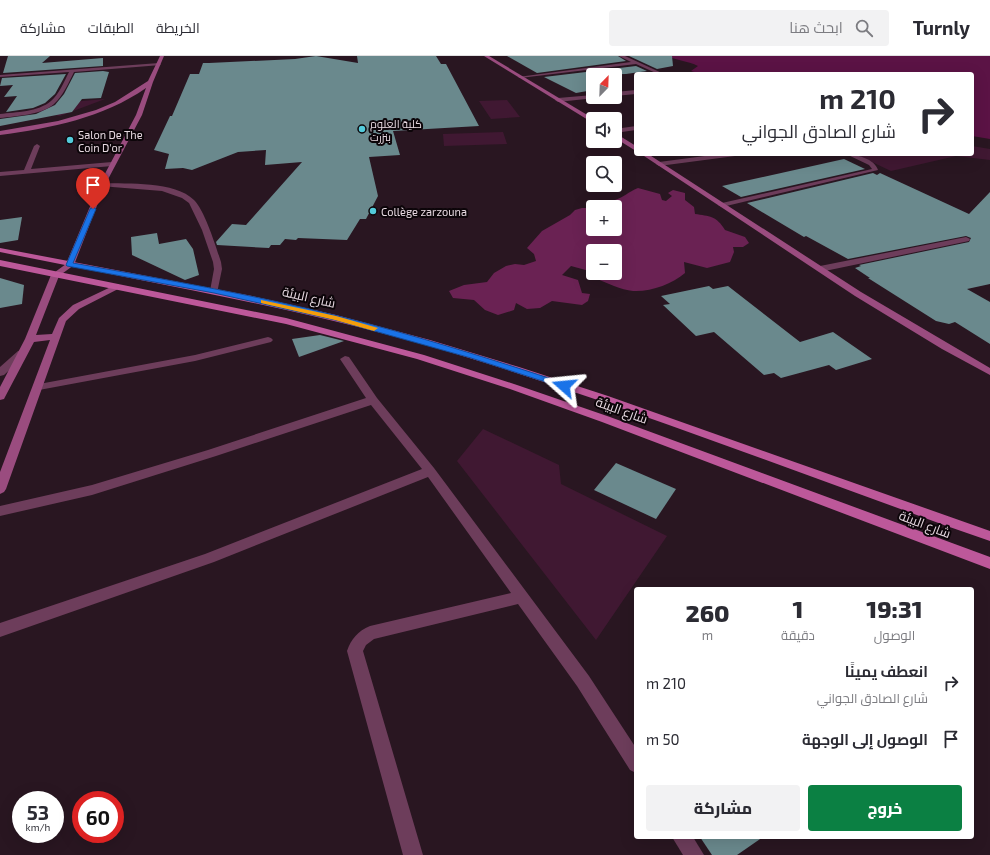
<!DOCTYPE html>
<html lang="ar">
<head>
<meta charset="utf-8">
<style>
  body { margin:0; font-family:"Exo 2",Cairo,sans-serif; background:#f2f2f3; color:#2b2b33; direction:rtl; height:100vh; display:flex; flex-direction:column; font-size:15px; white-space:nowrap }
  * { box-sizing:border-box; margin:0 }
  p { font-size:13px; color:#7c7c81 }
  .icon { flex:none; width:22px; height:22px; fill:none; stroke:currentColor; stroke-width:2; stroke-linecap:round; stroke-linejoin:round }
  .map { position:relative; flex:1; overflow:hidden; direction:ltr }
  .details { position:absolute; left:634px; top:531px; width:340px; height:252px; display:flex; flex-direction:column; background:#fff; border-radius:4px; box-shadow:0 4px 16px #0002; direction:rtl }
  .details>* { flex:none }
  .guide { position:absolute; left:634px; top:16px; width:340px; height:84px; border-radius:4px; box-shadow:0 4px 16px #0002; direction:rtl; background:#fff; color:#2b2b33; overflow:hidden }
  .needle { width:26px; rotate:23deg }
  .tools { position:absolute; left:586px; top:12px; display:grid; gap:8px }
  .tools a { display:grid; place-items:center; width:36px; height:36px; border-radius:4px; background:#fff; box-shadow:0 4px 16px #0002; font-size:20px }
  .speed { position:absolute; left:12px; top:735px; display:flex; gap:8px; font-size:20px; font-weight:700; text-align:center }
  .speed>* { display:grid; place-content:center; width:52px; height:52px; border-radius:50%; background:#fff; box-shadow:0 4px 16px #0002; line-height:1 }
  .speed small { font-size:10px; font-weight:400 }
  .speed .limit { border:6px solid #d22; background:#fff; color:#111 }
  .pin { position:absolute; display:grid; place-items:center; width:34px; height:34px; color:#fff; margin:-41px -17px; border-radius:50% 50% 50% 0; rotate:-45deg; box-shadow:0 0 4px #0007 }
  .pin .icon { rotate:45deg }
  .me { position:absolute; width:44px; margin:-22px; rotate:288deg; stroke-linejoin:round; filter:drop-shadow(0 0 3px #0008) }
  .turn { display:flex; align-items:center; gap:14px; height:84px; padding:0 12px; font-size:18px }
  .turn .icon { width:52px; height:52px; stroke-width:2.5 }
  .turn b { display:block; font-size:28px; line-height:34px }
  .eta { display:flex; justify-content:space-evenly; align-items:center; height:68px; text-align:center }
  .eta b { font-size:24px; font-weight:800; line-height:28px }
  .primary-button { display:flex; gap:8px; margin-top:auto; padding:8px 12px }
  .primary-button a { flex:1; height:46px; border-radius:4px; background:#0b8043; color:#fff; font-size:16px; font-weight:800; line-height:46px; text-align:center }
  .primary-button a+a { background:#f2f2f3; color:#2b2b33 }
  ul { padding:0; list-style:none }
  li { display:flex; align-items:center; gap:12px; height:56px; padding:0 12px }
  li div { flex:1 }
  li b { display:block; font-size:15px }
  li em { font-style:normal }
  header { display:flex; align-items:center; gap:24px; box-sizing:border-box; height:56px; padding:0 20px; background:#fff; border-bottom:1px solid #e1e1e2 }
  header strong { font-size:19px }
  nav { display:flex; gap:22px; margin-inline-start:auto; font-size:14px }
  .search { width:280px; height:36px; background:#f2f2f3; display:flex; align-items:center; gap:10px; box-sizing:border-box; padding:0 14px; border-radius:4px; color:#7c7c81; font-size:15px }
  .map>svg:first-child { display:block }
  .green { fill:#401832 }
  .forest { fill:#6a2253 }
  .water { fill:#5b1345 }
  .building { fill:#6a898d }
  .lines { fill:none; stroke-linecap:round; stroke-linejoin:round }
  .street { fill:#6d3d5b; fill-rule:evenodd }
  .secondary { fill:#9a4c7f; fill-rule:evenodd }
  .primary { fill:#bd589a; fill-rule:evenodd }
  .route { fill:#1a73e8; stroke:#114b97 }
  .slow { fill:#f59e0b }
  .poi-dot { fill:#53cbdb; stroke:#0c0509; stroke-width:1.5 }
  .labels { text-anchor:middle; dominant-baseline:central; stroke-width:4; stroke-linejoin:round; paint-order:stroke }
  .far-poi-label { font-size:11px; fill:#e7d9e1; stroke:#0c0509; text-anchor:start }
  .street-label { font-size:13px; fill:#e7d9e1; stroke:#0c0509 }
</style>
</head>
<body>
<header>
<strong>Turnly</strong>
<div class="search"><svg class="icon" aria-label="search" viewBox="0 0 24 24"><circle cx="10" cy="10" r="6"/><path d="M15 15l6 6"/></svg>ابحث هنا</div>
<nav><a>الخريطة</a><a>الطبقات</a><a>مشاركة</a></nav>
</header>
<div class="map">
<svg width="990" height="799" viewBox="0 0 990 799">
  <rect width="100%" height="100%" fill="#291621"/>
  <g class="green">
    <path d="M105 43 60 60 38 56 60 47Z"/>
    <path d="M507 44 520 61 491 63 479 45Z"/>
    <path d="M503 76 507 88 444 90 443 78Z"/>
    <path d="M972 90 990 93V104L956 100 891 115 855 98H972Z"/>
    <path d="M483 373 559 409 561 428 667 480 596 584 457 405Z"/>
  </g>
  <path class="forest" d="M638 132 660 138 662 144 666 145 672 140 668 137 673 134 685 137V144L694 151 695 158C709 160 717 160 725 174L745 181 749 187 743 191H733L734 196 730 206 707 212 684 206 685 217C672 228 651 236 633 235 621 234 607 227 595 222L596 217H615V195H593V216L571 210 562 219 578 224 582 237 590 238 588 245 582 249 552 245 540 252 527 253 516 247 514 254 498 259 485 254 474 244 453 242 449 235 464 229 487 226 494 217 506 210 515 208 524 209 536 205 534 198 527 192 542 175 570 159 575 154 582 152H593V173H615V151H601L604 148 613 147 615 144C624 141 628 136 638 132Z"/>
  <path class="water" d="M668 0H990V83L972 80V18H701L691 15 698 10C688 5 678 5 668 0Z"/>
  <g class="building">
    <path d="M8 0H50L42 7 103 2V10L3 17Z"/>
    <path d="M316 0 358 7 357 0H436L441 8H446L479 70 393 75 400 99 369 101 378 140 366 163H360L347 184 298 182 296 184 285 183 280 189H271L269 192 217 189 216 186 232 168 246 169 302 106 265 109 266 94 238 96 192 114 183 112 165 113 169 98 154 94 170 60H172L190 18H199L203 7H209L295 3Z"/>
    <path d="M507 0H618L626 5 537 17Z"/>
    <path d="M629 0H672L673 10 657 13Z"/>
    <path d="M636 10 647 15 626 18 593 19V34L576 37 544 21Z"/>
    <path d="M103 15 109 16 101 42 82 43 72 56 0 70V63L36 58 55 49 64 38 75 17Z"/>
    <path d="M66 18 55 38 45 47 33 52 6 56 17 40 4 41 13 29 0 30 2 22Z"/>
    <path d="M844 103 865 113 741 141 722 130Z"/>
    <path d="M873 117 877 119 880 117 969 158 990 136V228L967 233 990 246V288L955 266 949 268 936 265 868 222H870L855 212 861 210 859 209 969 186 971 182 966 180 848 203 806 180 804 181 747 147Z"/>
    <path d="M22 161 18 184 0 187V164Z"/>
    <path d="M157 177 159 188 186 183 193 193 199 219 185 224 132 199 131 181Z"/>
    <path d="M0 222 24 229 22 248 0 252Z"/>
    <path d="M709 230 713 233 728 230 800 286 833 276 872 303 836 314 829 309 781 322 774 317 764 319 714 276 696 280 663 249 670 248 661 240Z"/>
    <path d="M320 279 344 285 299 301 292 283Z"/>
    <path d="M616 407 676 433 656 463 594 434Z"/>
    <path d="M700 781H763L737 799H712Z"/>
  </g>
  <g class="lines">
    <g class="street">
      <path d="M619 0H625L664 18H658L636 8 520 22 518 21 631 6Z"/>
      <path d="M159 7 161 9 74 16C69 26 63 40 54 48 41 59 17 60 0 62V58C16 56 38 56 51 45 59 38 64 26 69 16L0 21V19Z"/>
      <path d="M636 34V38L615 40V36Z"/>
      <path d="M593 39V41H596L595 42 558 46 555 44 558 42Z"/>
      <path d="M636 70V74L615 77V73Z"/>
      <path d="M37 88 40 90 31 113 112 106 115 108 112 110 0 120V116L24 114 34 90Z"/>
      <path d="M720 98H738L735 100 659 110 656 108 659 106Z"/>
      <path d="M846 98C856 98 875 103 878 114L722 151 718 149 722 147 872 113 869 109Z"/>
      <path d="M102 127C128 128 175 125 194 144 205 155 216 191 221 206L222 213 217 237 214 238 210 235 214 213 213 206 202 174 189 147 182 142 162 135 100 130V128Z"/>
      <path d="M966 181 970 183 969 185 820 216 816 213 820 210Z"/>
      <path d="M268 281 271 282 273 284 271 286 195 305 39 334 34 331 39 328 195 299Z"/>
      <path d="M22 294 26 295 27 297 26 299 4 319 0 320V311L18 295Z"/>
      <path d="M345 300 349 301 377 342 434 412 589 620 636 692V717L630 714 577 630 518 548 374 583 366 589 363 595 423 799H403L347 595C351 583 358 575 370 570L511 537 428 421 214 506 0 581V567L205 498 422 413 371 349 216 400 92 439 0 460V450L92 429 208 394 366 342 340 303Z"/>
      <path d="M672 781H693L704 799H683Z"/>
    </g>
    <g class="secondary">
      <path d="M160 0H164L153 26 142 59 105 129 74 209 59 220 36 279 52 278 59 262 73 249 115 229 118 228 122 231 79 253 66 265 6 433 4 436 0 438V416L50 284 34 286 5 341 4 343 0 344V331L25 283 51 219 66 208 99 129 136 59 146 32C103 62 51 72 0 79V75L58 65 96 54 115 46 148 25Z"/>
      <path d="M484 0H489L594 63 593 67Z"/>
      <path d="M615 77 636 90V95L615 82Z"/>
      <path d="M641 98H648L861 236 990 312V319L942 293 855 240Z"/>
    </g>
    <g class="primary">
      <path d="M0 192 252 240 336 259 430 284 519 311 608 340 990 475V485C951 472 912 457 873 443 738 394 603 343 466 301 313 254 156 228 0 196Z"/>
      <path d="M0 204 286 262 424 299 517 329 610 361 990 501V513L602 366 510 333 417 303 286 268 0 210Z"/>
    </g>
  </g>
  <path class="route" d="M93 151 96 153 73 207C162 223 251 238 338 260 415 279 491 303 567 328L568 330 564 332 561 331 471 302 335 264 214 237 67 210 66 209 90 153Z"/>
  <path class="slow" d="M261 244 336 260 378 272 374 275 335 264 261 247Z"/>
  <g class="poi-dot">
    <circle cx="362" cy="73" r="4"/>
    <circle cx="70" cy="84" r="4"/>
    <circle cx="373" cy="155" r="4"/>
  </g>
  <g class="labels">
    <g class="far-poi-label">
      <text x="370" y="67">كلية العلوم<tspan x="370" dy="13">بنزرت</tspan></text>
      <text x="78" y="78">Salon De The<tspan x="78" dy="13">Coin D'or</tspan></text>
      <text x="381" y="155">Collège zarzouna</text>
    </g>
    <g class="street-label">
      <text transform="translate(309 241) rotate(13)">شارع البيئة</text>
      <text transform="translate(622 354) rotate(20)">شارع البيئة</text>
      <text transform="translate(925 468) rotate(21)">شارع البيئة</text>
    </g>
  </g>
</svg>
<div class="tools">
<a><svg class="needle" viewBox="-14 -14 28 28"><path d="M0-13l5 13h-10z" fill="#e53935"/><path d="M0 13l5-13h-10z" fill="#7c7c81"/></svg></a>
<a><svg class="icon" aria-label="sound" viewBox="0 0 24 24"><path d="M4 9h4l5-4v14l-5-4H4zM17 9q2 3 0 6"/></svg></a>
<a><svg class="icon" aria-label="search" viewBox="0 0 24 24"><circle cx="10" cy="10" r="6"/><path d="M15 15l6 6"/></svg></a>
<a>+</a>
<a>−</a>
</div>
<div class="speed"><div>53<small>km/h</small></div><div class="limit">60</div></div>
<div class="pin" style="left:93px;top:153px;background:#d93025"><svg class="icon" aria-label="arrive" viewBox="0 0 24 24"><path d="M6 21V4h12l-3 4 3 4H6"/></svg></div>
<svg class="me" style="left:564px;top:330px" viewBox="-20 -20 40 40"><path d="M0-17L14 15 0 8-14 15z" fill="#1a73e8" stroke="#fff" stroke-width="4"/></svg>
<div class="guide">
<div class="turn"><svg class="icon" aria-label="right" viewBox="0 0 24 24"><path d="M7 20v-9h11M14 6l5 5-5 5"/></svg><div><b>210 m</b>شارع الصادق الجواني</div></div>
</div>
<section class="details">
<div class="eta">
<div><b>19:31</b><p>الوصول</p></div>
<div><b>1</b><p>دقيقة</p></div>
<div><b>260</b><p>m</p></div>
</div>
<ul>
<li><svg class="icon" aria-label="right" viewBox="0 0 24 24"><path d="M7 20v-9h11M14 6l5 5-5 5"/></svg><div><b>انعطف يمينًا</b><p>شارع الصادق الجواني</p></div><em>210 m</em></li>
<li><svg class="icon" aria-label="arrive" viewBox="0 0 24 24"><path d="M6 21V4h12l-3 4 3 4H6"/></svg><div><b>الوصول إلى الوجهة</b></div><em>50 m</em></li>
</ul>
<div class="primary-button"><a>خروج</a><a>مشاركة</a></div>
</section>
</div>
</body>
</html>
